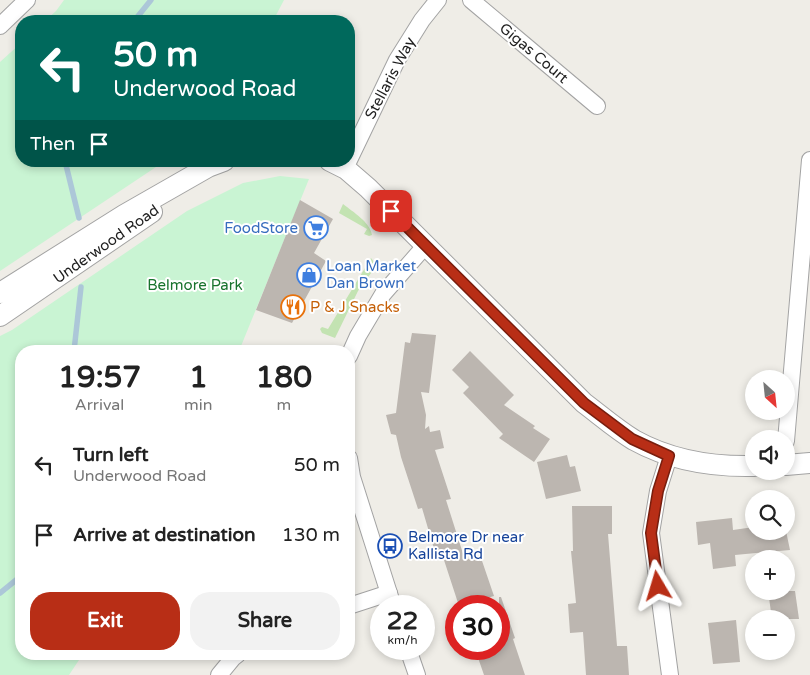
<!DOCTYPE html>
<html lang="en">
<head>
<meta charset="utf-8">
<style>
  body { margin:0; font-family:"Varela Round",sans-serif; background:#f2f2f2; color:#222; height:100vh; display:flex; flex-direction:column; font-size:19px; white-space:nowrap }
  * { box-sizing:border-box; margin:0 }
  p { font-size:16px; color:#767676 }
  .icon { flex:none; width:28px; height:28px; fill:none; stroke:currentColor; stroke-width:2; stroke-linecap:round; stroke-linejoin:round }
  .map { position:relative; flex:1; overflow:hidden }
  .drawer { position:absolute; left:15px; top:345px; width:340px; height:315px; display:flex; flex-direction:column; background:#fff; border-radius:20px; box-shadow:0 2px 8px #0003 }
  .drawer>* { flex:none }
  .banner { position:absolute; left:15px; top:15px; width:340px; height:152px; border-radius:20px; box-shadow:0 2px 8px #0003; background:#00695c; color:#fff; overflow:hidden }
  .needle { width:32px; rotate:153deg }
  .tools { position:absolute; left:745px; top:370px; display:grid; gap:10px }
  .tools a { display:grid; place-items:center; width:50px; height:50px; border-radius:50%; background:#fff; box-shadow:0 2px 8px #0003; font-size:25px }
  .speed { position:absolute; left:370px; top:595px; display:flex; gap:10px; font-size:25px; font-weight:700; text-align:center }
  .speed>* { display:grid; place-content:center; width:65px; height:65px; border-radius:50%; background:#fff; box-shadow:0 2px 8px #0003; line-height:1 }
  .speed small { font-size:12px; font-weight:400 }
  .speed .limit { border:8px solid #d22; background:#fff; color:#111 }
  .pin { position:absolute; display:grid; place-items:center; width:42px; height:42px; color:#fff; margin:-21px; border-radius:10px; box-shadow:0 2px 8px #0006 }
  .me { position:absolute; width:55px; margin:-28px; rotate:353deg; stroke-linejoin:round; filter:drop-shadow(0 0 4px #0008) }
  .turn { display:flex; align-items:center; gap:18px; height:105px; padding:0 15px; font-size:22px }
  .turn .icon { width:65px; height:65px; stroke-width:2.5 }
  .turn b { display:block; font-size:35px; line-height:42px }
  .then { display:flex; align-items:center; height:48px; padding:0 15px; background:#0003; gap:10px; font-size:19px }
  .eta { display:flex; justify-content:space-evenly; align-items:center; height:85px; text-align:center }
  .eta b { font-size:30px; font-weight:700; line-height:35px }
  .primary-button { display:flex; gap:10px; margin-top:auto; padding:10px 15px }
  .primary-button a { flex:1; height:58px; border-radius:20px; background:#b82e16; color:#fff; font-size:20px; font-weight:700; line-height:58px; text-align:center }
  .primary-button a+a { background:#f2f2f2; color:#222 }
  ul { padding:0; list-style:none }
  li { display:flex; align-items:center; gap:15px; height:70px; padding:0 15px }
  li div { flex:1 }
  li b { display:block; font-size:19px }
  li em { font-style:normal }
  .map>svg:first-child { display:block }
  .grass { fill:#c3e3b2 }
  .park { fill:#c9f4d3 }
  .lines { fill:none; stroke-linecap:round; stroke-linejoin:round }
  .stream { stroke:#acc7d8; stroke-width:5.5 }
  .building { fill:#bcb6b0 }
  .minor-casing { stroke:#a3a3a3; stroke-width:18 }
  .tertiary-casing { stroke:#a3a3a3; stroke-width:22 }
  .minor { stroke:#fff; stroke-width:16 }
  .tertiary { stroke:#fff; stroke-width:20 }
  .route-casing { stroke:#781e0e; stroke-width:12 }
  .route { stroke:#b82e16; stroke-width:9 }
  .labels { text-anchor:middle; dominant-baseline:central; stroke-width:4; stroke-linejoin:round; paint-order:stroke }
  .street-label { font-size:15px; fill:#1f1f1f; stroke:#fff }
  .shop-label { font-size:15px; fill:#366cbe; stroke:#fff; text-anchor:end }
  .park-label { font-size:15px; fill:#18732d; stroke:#fff }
  .food-label { font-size:15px; fill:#c56008; stroke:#fff; text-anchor:start }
  .transit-label { font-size:15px; fill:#164399; stroke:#fff; text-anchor:start }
</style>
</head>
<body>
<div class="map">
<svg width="810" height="675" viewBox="0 0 810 675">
  <rect width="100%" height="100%" fill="#efede7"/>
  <g class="grass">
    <path d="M343 204C353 212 370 222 372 235L369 236 364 234 367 229 339 213Z"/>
    <path d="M371 258 374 262V269L358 291 335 338 322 333 320 329 322 327 328 329Z"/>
  </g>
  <g class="park">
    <path d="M64 0H284L273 21H45L56 11Z"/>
    <path d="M21 43V161H165L0 271V62Z"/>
    <path d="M280 176 309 179 239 351H21V654H83L69 675H0V336L12 330 187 211 243 183Z"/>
  </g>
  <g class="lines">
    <g class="stream">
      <path d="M134 21 151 0"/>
      <path d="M65 161 79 218"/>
      <path d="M74 351 81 287"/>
      <path d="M0 593 21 576"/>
    </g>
  </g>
  <g class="building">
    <path d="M300 200 333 219 314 253 326 261 292 323 256 310Z"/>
    <path d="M412 333 436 335 429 393 421 392 426 415 425 429 429 426 430 432 440 430 444 448 435 450 451 499 446 500 465 560 480 555 494 596 459 606 443 557 437 559 422 508 418 509 401 457 396 435 391 434 386 415 396 413 405 342 410 343Z"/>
    <path d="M470 351 514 395 504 405 535 426 533 428 550 439 534 462 499 438 503 434 463 393 469 387 452 370Z"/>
    <path d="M567 455 570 467 575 466 581 491 546 499 537 462Z"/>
    <path d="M572 506H612V534H608L617 646H627L629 675H586L583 632 570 633 568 604 576 603 571 551H573Z"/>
    <path d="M732 518 733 530 754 527V531H786L790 550 735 555 736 566 713 569 710 543 698 545 696 522Z"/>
    <path d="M768 591H795L799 619H772Z"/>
    <path d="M499 597H501L515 638 513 639 525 675H484L475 649H499Z"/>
    <path d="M736 620 740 662 713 664 708 623Z"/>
  </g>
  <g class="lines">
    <g class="minor-casing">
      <g id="minor">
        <path d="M471 0 597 106"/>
        <path d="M0 26 27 0"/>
        <path d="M349 160 397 60 422 20 438 0"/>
        <path d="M349 356 358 336 383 294 425 246"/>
        <path d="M786 441 810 160"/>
        <path d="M669 456 658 491 651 533 670 675"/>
        <path d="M349 458 352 477 393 606"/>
        <path d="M349 606 389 593"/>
        <path d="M408 649 417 675"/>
        <path d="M219 675 233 658 238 654"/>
      </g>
    </g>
    <g class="tertiary-casing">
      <g id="tertiary">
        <path d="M330 161 346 169 368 188 584 403C600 415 616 429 634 440 670 460 713 467 754 466"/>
        <path d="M0 293 124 215 208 167 224 161"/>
        <path d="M0 316 152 212"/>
        <path d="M786 465 810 463"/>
      </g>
    </g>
    <use href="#minor" class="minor"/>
    <use href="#tertiary" class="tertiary"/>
  </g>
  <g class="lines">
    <g class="route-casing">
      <path id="route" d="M391 211 584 403 632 439 669 456 658 491 651 533 658 586"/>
    </g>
    <use href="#route" class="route"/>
  </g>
  <defs>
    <g id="supermarket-ring" transform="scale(1.25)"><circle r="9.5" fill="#fff" stroke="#3f7fe0" stroke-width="1.5"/><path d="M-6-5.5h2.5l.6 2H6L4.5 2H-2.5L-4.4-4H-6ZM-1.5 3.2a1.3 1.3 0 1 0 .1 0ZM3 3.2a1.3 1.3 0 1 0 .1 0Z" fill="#3f7fe0"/></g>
    <g id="shop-ring" transform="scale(1.25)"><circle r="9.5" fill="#fff" stroke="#3f7fe0" stroke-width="1.5"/><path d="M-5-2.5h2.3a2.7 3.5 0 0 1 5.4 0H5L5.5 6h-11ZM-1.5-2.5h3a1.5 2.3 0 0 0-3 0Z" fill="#3f7fe0"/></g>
    <g id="restaurant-ring" transform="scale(1.25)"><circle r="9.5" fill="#fff" stroke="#e8710a" stroke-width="1.5"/><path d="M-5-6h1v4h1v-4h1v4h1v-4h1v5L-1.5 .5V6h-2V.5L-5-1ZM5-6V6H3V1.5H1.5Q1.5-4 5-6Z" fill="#e8710a"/></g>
    <g id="bus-ring" transform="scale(1.25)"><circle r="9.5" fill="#fff" stroke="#1a4fb4" stroke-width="1.5"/><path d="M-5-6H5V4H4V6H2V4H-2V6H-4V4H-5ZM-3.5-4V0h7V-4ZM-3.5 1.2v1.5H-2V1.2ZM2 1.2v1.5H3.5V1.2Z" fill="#1a4fb4"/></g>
  </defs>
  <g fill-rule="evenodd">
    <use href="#supermarket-ring" x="316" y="228"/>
    <use href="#shop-ring" x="309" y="275"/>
    <use href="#restaurant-ring" x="293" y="307"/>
    <use href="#bus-ring" x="390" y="546"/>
  </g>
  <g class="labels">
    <g class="street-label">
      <text transform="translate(534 53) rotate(40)">Gigas Court</text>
      <text transform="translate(390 78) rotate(-62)">Stellaris Way</text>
      <text transform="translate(106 244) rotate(-35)">Underwood Road</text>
    </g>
    <g class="shop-label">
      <text x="298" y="228">FoodStore</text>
      <text x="326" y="266" text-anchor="start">Loan Market<tspan x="326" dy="17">Dan Brown</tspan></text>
    </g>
    <g class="park-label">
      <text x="195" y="285">Belmore Park</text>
    </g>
    <g class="food-label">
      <text x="310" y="307">P &amp; J Snacks</text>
    </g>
    <g class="transit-label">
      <text x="408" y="537">Belmore Dr near<tspan x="408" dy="17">Kallista Rd</tspan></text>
    </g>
  </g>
</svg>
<div class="tools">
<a><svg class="needle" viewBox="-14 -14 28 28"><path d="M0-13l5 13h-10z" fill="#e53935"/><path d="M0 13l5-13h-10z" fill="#767676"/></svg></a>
<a><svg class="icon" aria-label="sound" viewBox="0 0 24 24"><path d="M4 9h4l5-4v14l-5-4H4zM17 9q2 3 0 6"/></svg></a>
<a><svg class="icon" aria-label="search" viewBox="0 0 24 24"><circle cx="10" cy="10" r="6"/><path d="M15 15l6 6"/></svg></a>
<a>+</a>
<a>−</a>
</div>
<div class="speed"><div>22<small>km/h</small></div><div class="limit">30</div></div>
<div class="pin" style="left:391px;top:211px;background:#d93025"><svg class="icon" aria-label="arrive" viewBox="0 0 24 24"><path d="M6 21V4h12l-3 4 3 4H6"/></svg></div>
<svg class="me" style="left:658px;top:586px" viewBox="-20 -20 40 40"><path d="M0-17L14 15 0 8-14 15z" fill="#b82e16" stroke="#fff" stroke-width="4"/></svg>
<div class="banner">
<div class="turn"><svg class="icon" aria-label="left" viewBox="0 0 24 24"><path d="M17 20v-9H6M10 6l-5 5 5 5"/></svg><div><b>50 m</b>Underwood Road</div></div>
<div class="then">Then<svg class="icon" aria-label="arrive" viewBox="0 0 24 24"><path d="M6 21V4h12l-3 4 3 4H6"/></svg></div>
</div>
<section class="drawer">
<div class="eta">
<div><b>19:57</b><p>Arrival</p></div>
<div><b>1</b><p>min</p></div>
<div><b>180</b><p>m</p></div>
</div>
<ul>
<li><svg class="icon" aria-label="left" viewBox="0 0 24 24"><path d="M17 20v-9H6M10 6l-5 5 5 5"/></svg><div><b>Turn left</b><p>Underwood Road</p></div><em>50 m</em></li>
<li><svg class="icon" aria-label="arrive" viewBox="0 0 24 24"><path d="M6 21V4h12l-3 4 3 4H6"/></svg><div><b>Arrive at destination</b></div><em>130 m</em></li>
</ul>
<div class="primary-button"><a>Exit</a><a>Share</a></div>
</section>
</div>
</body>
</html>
